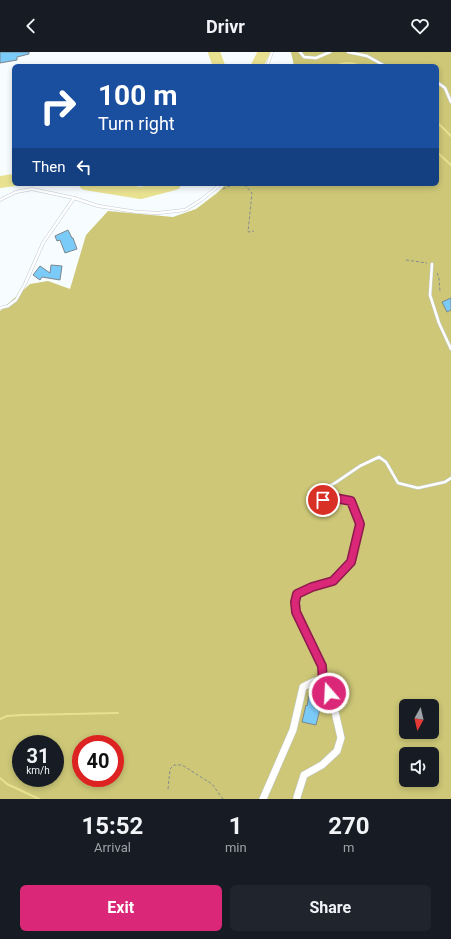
<!DOCTYPE html>
<html lang="en">
<head>
<meta charset="utf-8">
<style>
  body { margin:0; font-family:Roboto,sans-serif; background:#20242c; color:#f1f3f6; height:100vh; display:flex; flex-direction:column; font-size:15px; white-space:nowrap }
  * { box-sizing:border-box; margin:0 }
  p { font-size:13px; color:#9ea1a6 }
  .icon { flex:none; width:22px; height:22px; fill:none; stroke:currentColor; stroke-width:2; stroke-linecap:round; stroke-linejoin:round }
  .map { position:relative; height:747px; overflow:hidden }
  .drawer { display:flex; flex-direction:column; background:#171b24; flex:1 }
  .drawer>* { flex:none }
  .top-card { position:absolute; left:12px; top:12px; width:427px; height:122px; border-radius:6px; box-shadow:0 2px 6px #0003; background:#1a4fa0; color:#fff; overflow:hidden }
  .needle { width:26px; rotate:188deg }
  .tools { position:absolute; left:399px; top:647px; display:grid; gap:8px }
  .tools a { display:grid; place-items:center; width:40px; height:40px; border-radius:6px; background:#171b24; box-shadow:0 2px 6px #0003; font-size:20px }
  .speed { position:absolute; left:12px; top:683px; display:flex; gap:8px; font-size:20px; font-weight:700; text-align:center }
  .speed>* { display:grid; place-content:center; width:52px; height:52px; border-radius:50%; background:#171b24; box-shadow:0 2px 6px #0003; line-height:1 }
  .speed small { font-size:10px; font-weight:400 }
  .speed .limit { border:6px solid #d22; background:#fff; color:#111 }
  .pin { position:absolute; display:grid; place-items:center; width:34px; height:34px; color:#fff; margin:-17px; border:2px solid #fff; border-radius:50%; box-shadow:0 1px 4px #0007 }
  .me { position:absolute; width:44px; margin:-22px; rotate:341deg; stroke-linejoin:round; filter:drop-shadow(0 0 3px #0008) }
  .turn { display:flex; align-items:center; gap:14px; height:84px; padding:0 20px; font-size:18px }
  .turn .icon { width:52px; height:52px; stroke-width:2.5 }
  .turn b { display:block; font-size:28px; line-height:34px }
  .then { display:flex; align-items:center; height:38px; padding:0 20px; background:#0003; gap:8px; font-size:15px }
  .eta { display:flex; justify-content:space-evenly; align-items:center; height:68px; text-align:center }
  .eta b { font-size:24px; font-weight:700; line-height:28px }
  .primary-button { display:flex; gap:8px; margin-top:auto; padding:8px 20px }
  .primary-button a { flex:1; height:46px; border-radius:6px; background:#db2777; color:#fff; font-size:16px; font-weight:700; line-height:46px; text-align:center }
  .primary-button a+a { background:#20242c; color:#f1f3f6 }
  header { display:flex; justify-content:space-between; align-items:center; height:52px; padding:0 20px; background:#171b24; font-size:18px; font-weight:700 }
  .map>svg:first-child { display:block }
  .forest { fill:#cdc777; fill-rule:evenodd }
  .lines { fill:none; stroke-linecap:round; stroke-linejoin:round }
  .stream { stroke:#e7e190; stroke-width:2 }
  .river { stroke:#e7e190; stroke-width:12 }
  .building { fill:#7bcbf9; stroke:#7c868c }
  .service-casing { stroke:#c1cbd2; stroke-width:3.5 }
  .tertiary-casing { stroke:#c1cbd2; stroke-width:8 }
  .path { stroke:#878c8f; stroke-width:1; stroke-dasharray:3 2; stroke-linecap:butt }
  .service { stroke:#fff; stroke-width:2.5 }
  .tertiary { stroke:#fff; stroke-width:7 }
  .route-casing { stroke:#8e194d; stroke-width:10 }
  .route { stroke:#db2777; stroke-width:7 }
</style>
</head>
<body>
<header><svg class="icon" aria-label="back" viewBox="0 0 24 24"><path d="M15 5l-7 7 7 7"/></svg>Drivr<svg class="icon" aria-label="heart" viewBox="0 0 24 24"><path d="M12 20l-8-8c-3-5 5-10 8-4 3-6 11-1 8 4z"/></svg></header>
<div class="map">
<svg width="451" height="747" viewBox="0 0 451 747">
  <rect width="100%" height="100%" fill="#f7fcff"/>
  <path class="forest" d="M291 0H451V747H0V259L30 232 48 229 70 237 86 183 108 159 173 165 196 157 217 141 226 132H437V14H294ZM406 654H432V680H406ZM21 692H55V726H21ZM81 692H115V726H81ZM406 702H432V728H406Z"/>
  <g class="lines">
    <g class="stream">
      <path d="M337 14C343 10 353 10 359 14"/>
      <path d="M437 70 451 84"/>
      <path d="M437 100 451 113"/>
      <path d="M0 667 7 664 22 663 118 661"/>
      <path d="M0 726 7 732 39 747"/>
    </g>
    <g class="river">
      <path d="M214 0 219 14"/>
      <path d="M257 14 264 0"/>
      <path d="M0 130 14 128"/>
      <path d="M85 132 141 141 175 132"/>
    </g>
  </g>
  <g class="building">
    <path d="M0 0H29V2L17 5V8L0 11Z"/>
    <path d="M68 178 72 186H73L77 197 65 201 60 188 57 189 55 184Z"/>
    <path d="M51 213 62 214 60 228 42 225 40 228 33 223 40 214 50 221Z"/>
    <path d="M451 246V258L447 260 442 250Z"/>
    <path d="M313 635H317L318 640 314 655 320 657 316 673 302 670 306 653 307 654 310 637Z"/>
  </g>
  <g class="lines">
    <g class="service-casing">
      <g id="service">
        <path d="M300 0 304 5 316 6 330 0"/>
        <path d="M348 0 367 4 385 14"/>
        <path d="M267 14 272 0"/>
        <path d="M437 30 445 36 451 50"/>
        <path d="M0 148 16 140 32 137 74 146 98 154 137 160 158 161 185 158 201 148 221 132"/>
        <path d="M432 212 430 243 439 271 451 297"/>
        <path d="M0 256 8 254 16 248 25 232 43 191 74 146"/>
        <path d="M323 630 322 614 296 560 295 550 297 542 312 535 333 529 351 510 360 472 351 449 335 446 311 450 308 445 335 431 360 414 379 405 386 410 398 431 418 436 445 430 451 426"/>
      </g>
    </g>
    <g class="tertiary-casing">
      <path id="tertiary" d="M263 747 293 678 303 635 315 629 323 631 333 651 341 686 337 699 322 713 304 723 297 745V747"/>
    </g>
    <g class="path">
      <path d="M239 132 246 134 252 141 248 180 254 179"/>
      <path d="M223 137 234 132"/>
      <path d="M406 208 427 211"/>
      <path d="M437 221 439 226 440 240"/>
      <path d="M168 737 170 717 174 713H182L212 732 223 747"/>
    </g>
    <use href="#service" class="service"/>
    <use href="#tertiary" class="tertiary"/>
  </g>
  <g class="lines">
    <g class="route-casing">
      <path id="route" d="M323 448 335 446 351 449 360 472 351 510 333 529 312 535 297 542 295 550 296 560 322 614 323 631 329 641"/>
    </g>
    <use href="#route" class="route"/>
  </g>
</svg>
<div class="tools">
<a><svg class="needle" viewBox="-14 -14 28 28"><path d="M0-13l5 13h-10z" fill="#e53935"/><path d="M0 13l5-13h-10z" fill="#9ea1a6"/></svg></a>
<a><svg class="icon" aria-label="sound" viewBox="0 0 24 24"><path d="M4 9h4l5-4v14l-5-4H4zM17 9q2 3 0 6"/></svg></a>
</div>
<div class="speed"><div>31<small>km/h</small></div><div class="limit">40</div></div>
<div class="pin" style="left:323px;top:448px;background:#d93025"><svg class="icon" aria-label="arrive" viewBox="0 0 24 24"><path d="M6 21V4h12l-3 4 3 4H6"/></svg></div>
<svg class="me" style="left:329px;top:641px" viewBox="-20 -20 40 40"><circle r="17" fill="#db2777" stroke="#fff" stroke-width="3"/><path d="M0-11L8 9 0 5-8 9z" fill="#fff"/></svg>
<div class="top-card">
<div class="turn"><svg class="icon" aria-label="right" viewBox="0 0 24 24"><path d="M7 20v-9h11M14 6l5 5-5 5"/></svg><div><b>100 m</b>Turn right</div></div>
<div class="then">Then<svg class="icon" aria-label="left" viewBox="0 0 24 24"><path d="M17 20v-9H6M10 6l-5 5 5 5"/></svg></div>
</div>
</div>
<section class="drawer">
<div class="eta">
<div><b>15:52</b><p>Arrival</p></div>
<div><b>1</b><p>min</p></div>
<div><b>270</b><p>m</p></div>
</div>
<div class="primary-button"><a>Exit</a><a>Share</a></div>
</section>
</body>
</html>
